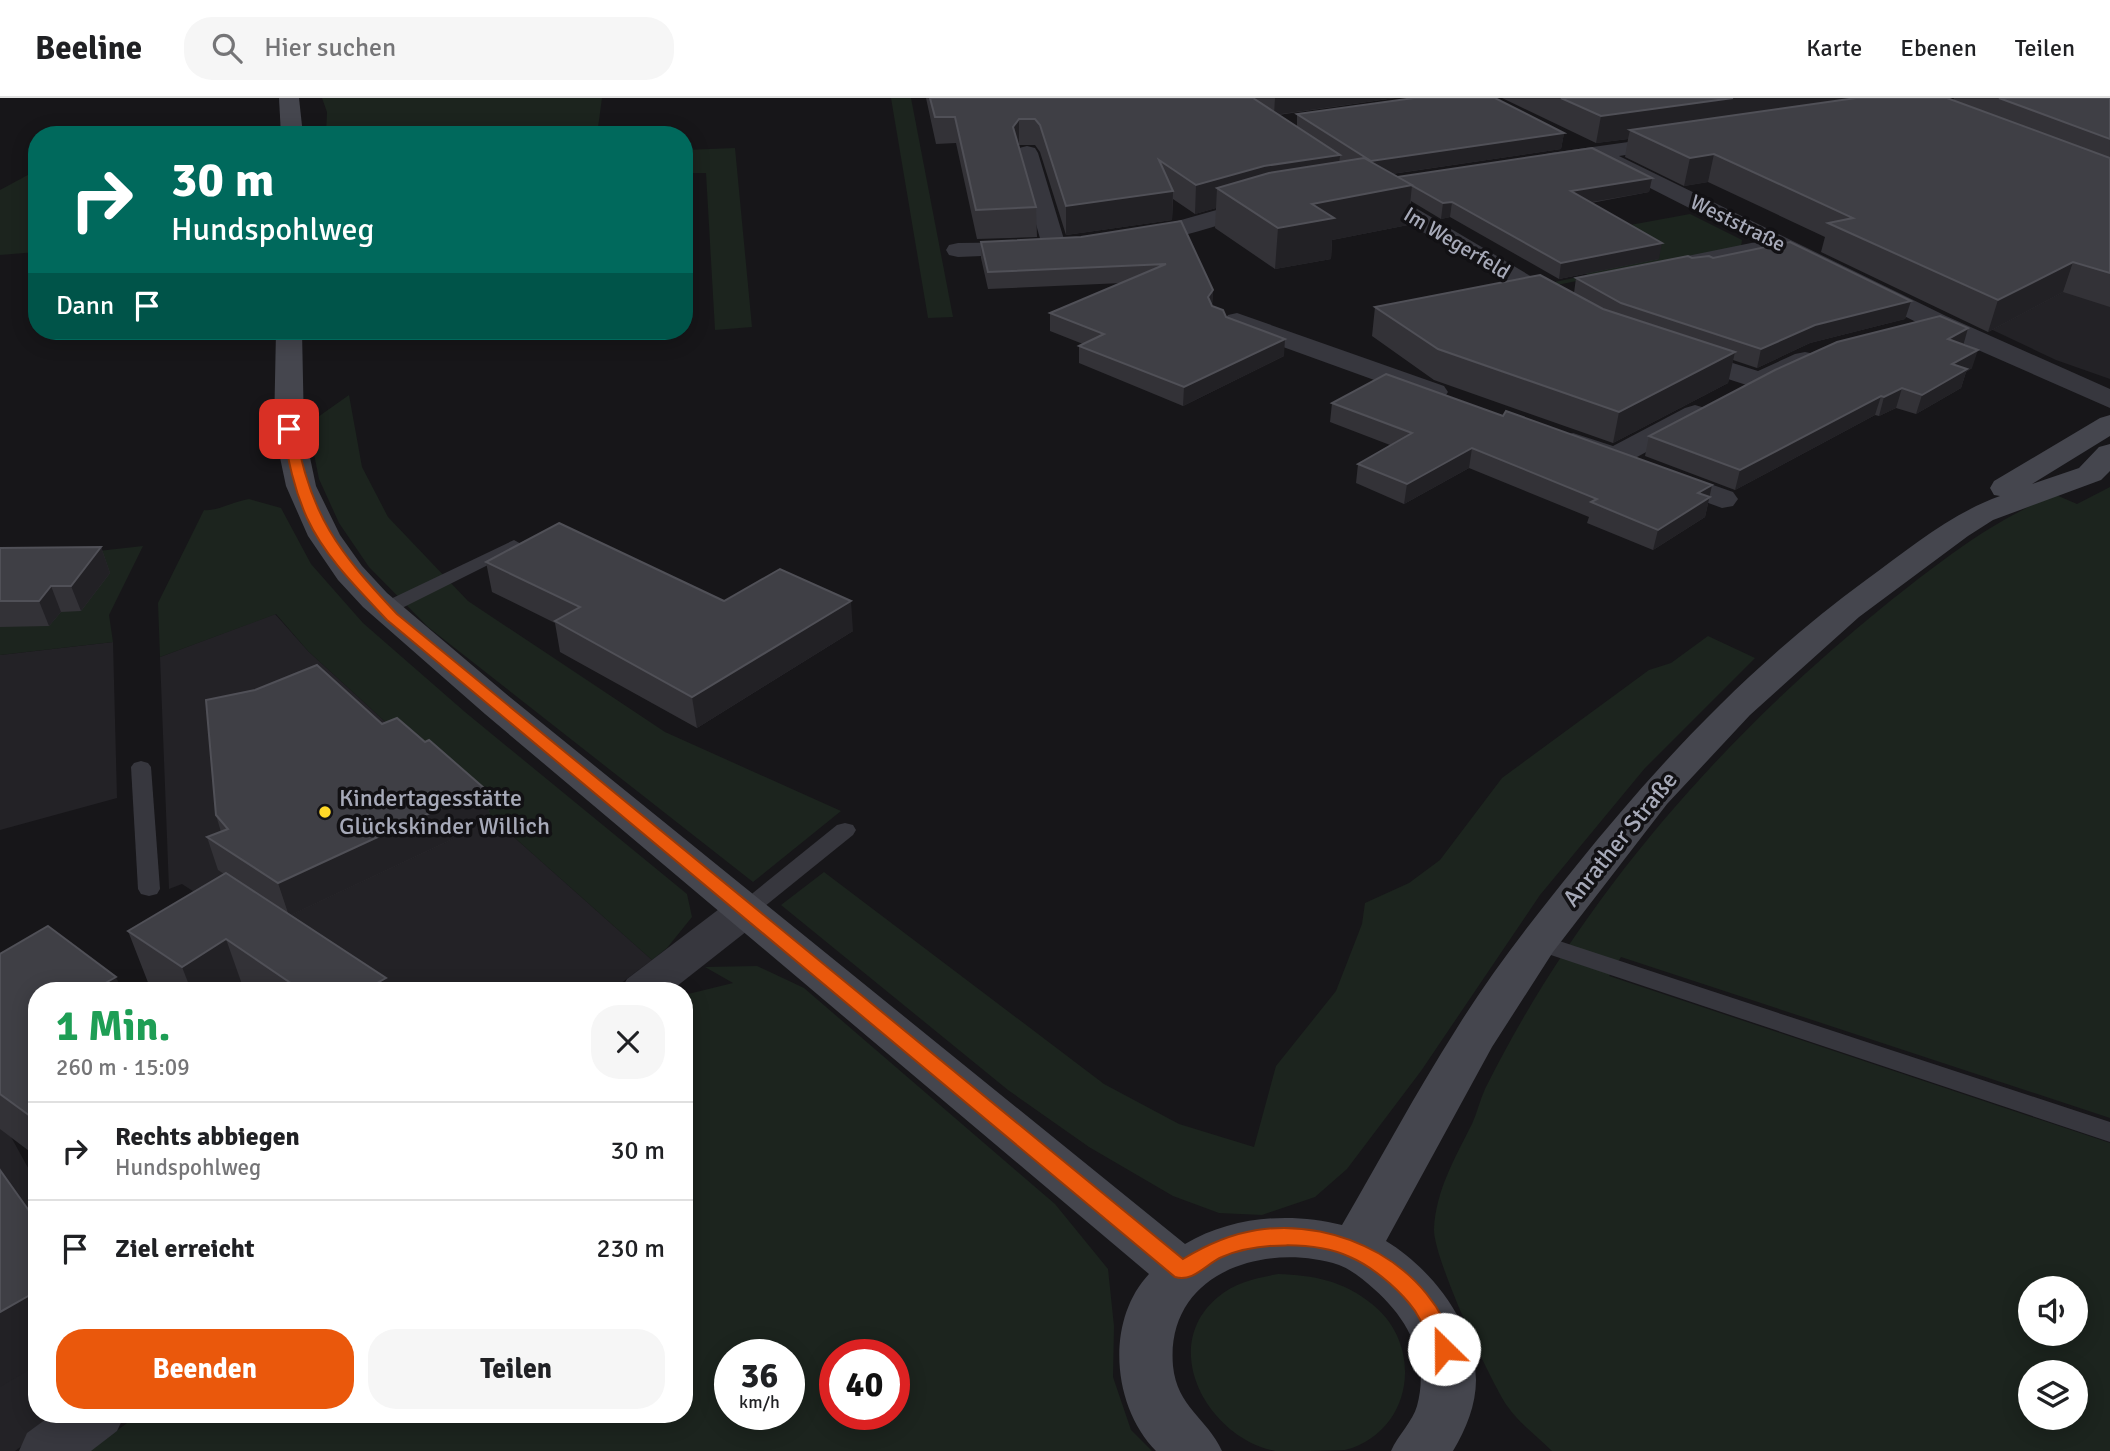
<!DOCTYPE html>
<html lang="de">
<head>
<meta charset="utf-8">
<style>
  body { margin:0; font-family:Signika,sans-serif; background:#f6f6f6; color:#202124; height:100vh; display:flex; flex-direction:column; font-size:26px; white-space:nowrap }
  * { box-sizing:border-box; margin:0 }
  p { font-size:23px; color:#757577 }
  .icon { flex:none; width:38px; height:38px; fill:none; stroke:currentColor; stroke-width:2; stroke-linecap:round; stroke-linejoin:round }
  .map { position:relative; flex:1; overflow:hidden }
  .side { position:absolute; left:28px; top:884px; width:665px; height:441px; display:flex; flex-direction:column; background:#fff; border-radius:28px; box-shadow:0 4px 18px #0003 }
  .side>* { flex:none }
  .banner { position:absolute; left:28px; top:28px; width:665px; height:214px; border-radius:28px; box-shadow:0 4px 18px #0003; background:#00695c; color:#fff; overflow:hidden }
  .controls { position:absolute; left:2018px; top:1178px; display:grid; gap:14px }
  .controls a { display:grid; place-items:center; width:70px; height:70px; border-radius:50%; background:#fff; box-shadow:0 4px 18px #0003; font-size:35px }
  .speed { position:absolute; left:714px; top:1241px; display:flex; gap:14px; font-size:35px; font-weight:700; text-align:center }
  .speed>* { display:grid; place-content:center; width:91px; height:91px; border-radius:50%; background:#fff; box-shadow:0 4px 18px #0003; line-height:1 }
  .speed small { font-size:18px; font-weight:400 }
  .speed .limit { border:10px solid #d22; background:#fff; color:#111 }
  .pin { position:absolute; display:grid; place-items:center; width:60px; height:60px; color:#fff; margin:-30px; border-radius:14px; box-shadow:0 4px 10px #0006 }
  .me { position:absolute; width:77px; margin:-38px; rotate:337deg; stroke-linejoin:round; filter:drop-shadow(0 0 5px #0008) }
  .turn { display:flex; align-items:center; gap:24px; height:147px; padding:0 28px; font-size:32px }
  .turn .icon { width:91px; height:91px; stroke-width:2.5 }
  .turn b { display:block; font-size:49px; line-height:60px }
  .then { display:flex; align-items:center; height:66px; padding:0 28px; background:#0003; gap:14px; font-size:26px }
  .round { display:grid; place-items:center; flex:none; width:74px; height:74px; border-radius:28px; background:#f6f6f6 }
  .summary { display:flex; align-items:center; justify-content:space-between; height:119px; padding:0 28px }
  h1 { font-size:42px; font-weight:700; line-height:52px; color:#1e9e55 }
  .cta { display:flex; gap:14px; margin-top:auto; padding:14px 28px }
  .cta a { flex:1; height:80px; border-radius:28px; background:#ea580c; color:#fff; font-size:28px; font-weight:700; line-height:80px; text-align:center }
  .cta a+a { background:#f6f6f6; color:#202124 }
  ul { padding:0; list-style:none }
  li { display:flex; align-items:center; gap:21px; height:98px; padding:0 28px; border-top:2px solid #e0e0e0 }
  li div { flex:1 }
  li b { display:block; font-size:26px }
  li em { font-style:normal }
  header { display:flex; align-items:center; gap:42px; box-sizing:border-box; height:98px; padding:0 35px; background:#fff; border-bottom:2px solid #e0e0e0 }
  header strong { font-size:33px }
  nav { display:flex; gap:38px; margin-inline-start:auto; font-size:24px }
  .search { width:490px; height:63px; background:#f6f6f6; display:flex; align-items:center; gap:18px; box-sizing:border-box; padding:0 24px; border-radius:28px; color:#757577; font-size:26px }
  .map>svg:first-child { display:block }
  .built { fill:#232226 }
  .green { fill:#1c241e; fill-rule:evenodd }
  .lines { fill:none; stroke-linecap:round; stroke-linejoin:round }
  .lane { fill:#37373e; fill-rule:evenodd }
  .street { fill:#37373e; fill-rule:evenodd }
  .secondary { fill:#45464e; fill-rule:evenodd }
  .wall { fill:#333237 }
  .shaded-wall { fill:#222125 }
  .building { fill:#3f3f45; stroke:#505057; stroke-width:2 }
  .route { fill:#ea580c; stroke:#983908; stroke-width:2 }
  .poi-dot { fill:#ffd828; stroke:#121114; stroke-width:2.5 }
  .labels { text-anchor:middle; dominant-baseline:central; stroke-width:7; stroke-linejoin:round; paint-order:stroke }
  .far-street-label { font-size:21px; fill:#a7aab9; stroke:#121114 }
  .poi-label { font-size:24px; fill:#a7aab9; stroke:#121114; text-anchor:start }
  .street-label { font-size:24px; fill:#a7aab9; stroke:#121114 }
</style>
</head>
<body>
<header>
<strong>Beeline</strong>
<div class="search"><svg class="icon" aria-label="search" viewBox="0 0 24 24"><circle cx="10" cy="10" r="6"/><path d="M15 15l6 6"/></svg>Hier suchen</div>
<nav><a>Karte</a><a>Ebenen</a><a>Teilen</a></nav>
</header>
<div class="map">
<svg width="2110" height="1353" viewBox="0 0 2110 1353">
  <rect width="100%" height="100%" fill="#171619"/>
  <g class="built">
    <path d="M2110 174V281L2056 262 1929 202Z"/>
    <path d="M275 516 308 553 404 641 652 862 612 892H381L274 846 182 786 169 791 160 559Z"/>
    <path d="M113 544 117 700 0 732V557Z"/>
    <path d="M0 1019 37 1086V1316H65L15 1353H0Z"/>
  </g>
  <g class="green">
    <path d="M322 0H602L597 37H326L327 14Z"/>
    <path d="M891 0H911L953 219 928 220Z"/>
    <path d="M735 50 752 229 715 232 706 75H684V52Z"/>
    <path d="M37 72V154L0 157V92Z"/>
    <path d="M1690 116 1742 142 1741 149 1562 186H1545L1588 177 1532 145Z"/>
    <path d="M349 297 362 369 388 419 468 503 665 634 841 713 753 784 428 529 369 469 339 425 319 381 308 326Z"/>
    <path d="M2110 389V1020L1621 859 1609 878 2110 1045V1353H1552C1538 1339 1519 1325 1508 1309 1490 1283 1433 1159 1434 1131 1436 1092 1455 1060 1472 1026 1477 1015 1480 1002 1485 991 1579 802 1721 640 1884 508 1937 466 1993 421 2056 397L2077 406ZM2030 1190H2076V1236H2030ZM2030 1274H2076V1320H2030Z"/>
    <path d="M249 401 281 410 311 466 363 525 465 614 687 796 692 819 667 850 652 862 404 641 308 553 276 516 160 559 158 505 204 412C215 414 235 403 249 401Z"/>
    <path d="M143 448 109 517 113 544 0 557V464Z"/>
    <path d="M1708 538 1755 560 1645 670 1540 797 1421 973 1347 1071 1315 1099 1262 1117 1219 1115 1173 1098 1089 1049 1008 992 781 807 824 774 1104 986 1179 1026 1254 1049 1276 968 1336 893 1362 826 1365 805 1409 785 1440 762 1502 680 1649 572 1671 565Z"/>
    <path d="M757 868 804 890 1055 1106 1108 1171 1114 1228 1113 1279 1131 1332 1152 1353H90L139 1316H684V897L733 885 705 869ZM730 1256H789V1316H730ZM835 1256H894V1316H835Z"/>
    <path d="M1278 1176C1313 1177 1344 1183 1372 1206 1425 1248 1413 1334 1345 1352 1324 1353 1296 1353 1275 1353 1209 1340 1157 1250 1218 1199 1235 1184 1257 1180 1278 1176Z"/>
  </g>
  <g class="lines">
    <g class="lane">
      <path d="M514 442 523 447 520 451 392 515 385 517 376 511 378 507Z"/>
      <path d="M141 663 148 665 151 669 160 791 157 796 149 798 141 796 138 791 131 669 134 665Z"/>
      <path d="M845 725 853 727 856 732 853 737 754 817 746 820 738 817 734 812 738 807 837 727Z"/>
      <path d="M1538 836 2110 1024V1044L1530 850 1526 844 1530 838Z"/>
    </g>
    <g class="street">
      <path d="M1678 37 1686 38 1689 43 1686 48 1619 58 1946 218 2110 291V310L1928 230 1777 154 1662 177 1653 175 1650 170 1653 165 1756 144 1595 62 1550 69 1542 67 1539 62 1542 57 1550 55Z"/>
      <path d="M1027 48 1035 50 1038 55 1066 148 1063 153 1054 155 1044 151 1033 156 958 159 949 157 946 152 949 147 958 145 1041 144 1016 55 1019 50Z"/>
      <path d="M1364 82 1372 84 1571 202 1575 207 1571 212 1562 215 1553 212 1356 94 1353 89 1356 84Z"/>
      <path d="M1266 98 1274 100 1278 105 1274 110C1239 120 1158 151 1126 143L1122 138 1126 133 1174 124Z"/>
      <path d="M1237 215 1444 288 1448 294 1444 300 1434 302 1424 300 1228 229 1224 223 1228 217Z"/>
      <path d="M1682 249 1758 273 1795 256 1805 254 1815 256 1819 262 1815 268 1759 291 1672 263 1668 257 1672 251Z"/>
      <path d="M1695 307 1705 310 1709 316 1705 322 1626 365C1610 369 1567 357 1558 344L1563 338 1573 335 1613 348 1685 310Z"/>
      <path d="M1662 369 1733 394 1738 401 1733 408 1722 410 1651 384 1647 378 1651 372Z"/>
      <path d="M746 798 761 802 767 812 761 822 672 892H621L627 881 731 802Z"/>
      <path d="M53 1316H125L117 1333 91 1353H19L27 1335Z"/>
    </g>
    <g class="secondary">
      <path d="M279 0H299L303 37H281Z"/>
      <path d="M276 233H302L304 331 316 388 340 437 362 468 387 495 511 600 1185 1146C1232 1118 1291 1114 1342 1127 1380 1062 1416 994 1457 930 1492 873 1534 820 1576 768 1662 661 1755 563 1866 482 1909 451 1950 416 2000 398L1994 397 1990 390 1994 383 2100 320 2110 317V338L2032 386 2079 370 2099 349 2110 346V373L2101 382 1993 422 1968 438 1859 519 1750 617 1667 706 1553 854 1492 949 1386 1143C1432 1171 1475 1226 1476 1282 1476 1307 1466 1331 1453 1353H1391C1398 1337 1413 1323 1417 1308 1430 1261 1408 1221 1374 1191 1364 1182 1352 1172 1339 1167 1264 1143 1165 1175 1173 1268 1177 1309 1207 1320 1222 1353H1156C1112 1308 1105 1223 1149 1176L485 616 363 509 338 482 308 438 286 388 274 331Z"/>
    </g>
  </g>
  <g class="wall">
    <path d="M926 0H1395L1278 17 1297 29V16L1564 35 1561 51 1392 76 1397 79 1652 80 1649 94 1591 105 1659 161 1559 181 1450 119 1441 121 1411 103 1408 127 1332 142 1331 161 1275 171 1215 130 1216 110 1195 116 1173 101 1172 122 1066 137 1040 54 1035 47H1019L1036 109 1037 139 977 141 956 45 936 46Z"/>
    <path d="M1502 0H1947L1953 2 1954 0H2110V209L2063 194 1988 234 1821 154 1825 139 1708 84 1684 88 1625 59 1628 41 1596 45Z"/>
    <path d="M1181 123 1213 192 1212 208 1226 219 1284 258 1183 308 1079 265V248L1083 246 1050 233V215L1122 185 988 191 981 160V144L1081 139Z"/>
    <path d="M1692 160H1713L1911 203 1905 221 1810 245 1757 270 1733 262 1728 285 1613 345 1434 282 1372 238 1375 209 1574 195 1576 180Z"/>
    <path d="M1968 230 1963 246 1972 270 1966 274 1961 290 1916 316 1896 310 1879 318 1875 317 1735 392 1645 358 1649 338Z"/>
    <path d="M1332 305 1503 318 1712 387 1705 419 1653 452 1587 425 1589 419 1469 370 1404 406 1356 385 1358 366 1390 347 1330 324Z"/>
    <path d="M101 449 110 475 81 513 61 514 49 528 0 529V450Z"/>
    <path d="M486 464 724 503 853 533 697 630 560 554 555 525 492 494Z"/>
    <path d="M382 626 425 644 484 690 491 723 291 817 386 880 389 890 393 892H157L149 887 128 833 224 776 218 772 207 739 221 734 216 717Z"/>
    <path d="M0 856 37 892V1059L0 1031Z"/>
  </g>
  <g class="shaded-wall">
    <path d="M1275 0H1395L1274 17Z"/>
    <path d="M1733 0H1910L1630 32 1628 41 1596 45 1601 18Z"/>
    <path d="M1019 21V47L1013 29Z"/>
    <path d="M1564 35 1561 51 1370 79 1371 63Z"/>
    <path d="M1714 56 1708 84 1684 88 1690 60Z"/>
    <path d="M1340 57 1337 84 1217 90 1216 110 1195 116 1196 87 1264 68Z"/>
    <path d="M1652 80 1649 94 1569 108 1571 93Z"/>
    <path d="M1412 87 1408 127 1332 142 1331 161 1275 171 1278 130 1312 106Z"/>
    <path d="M1173 93 1172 122 1066 137V108Z"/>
    <path d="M1452 104 1450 119 1441 121 1443 105Z"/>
    <path d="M1662 145 1659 161 1559 181 1561 165Z"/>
    <path d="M2073 164 2063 194 1988 234 1998 202Z"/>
    <path d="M1213 192 1212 210 1208 199Z"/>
    <path d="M1911 203 1905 221 1810 245 1757 270 1761 251 1815 227Z"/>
    <path d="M1968 230 1963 248 1948 241Z"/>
    <path d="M1285 241 1284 258 1183 308 1184 289Z"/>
    <path d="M1978 252 1972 270 1966 274 1961 290 1916 316 1922 297 1952 266Z"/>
    <path d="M1735 254 1728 285 1613 345 1619 314Z"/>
    <path d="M1902 290 1896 310 1879 318 1884 299Z"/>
    <path d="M1881 298 1875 317 1735 392 1740 372Z"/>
    <path d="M1472 350 1469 370 1404 406 1407 386Z"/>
    <path d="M1712 387 1705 419 1653 452 1658 432 1698 395Z"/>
    <path d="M101 449 110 475 81 513 71 488Z"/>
    <path d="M51 488 61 514 49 528 39 503Z"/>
    <path d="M851 503 853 533 697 630 692 599Z"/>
    <path d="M484 690 491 723 289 818 278 785Z"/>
    <path d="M226 841 244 892H191L182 869Z"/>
    <path d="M116 879 122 892H93Z"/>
    <path d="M386 880 390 892 379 884Z"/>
    <path d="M37 1193V1267L0 1289V1214Z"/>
  </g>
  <g class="building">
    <path d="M930 0H1253L1340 57 1264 68 1196 87 1159 62 1173 93 1066 108 1040 27 1035 21H1019L1013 29 1036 109 976 112 955 19H935Z"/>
    <path d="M1414 0H1495L1564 35 1371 63 1297 16Z"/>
    <path d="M1561 0H1733L1601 18Z"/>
    <path d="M1856 0H1947L2110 60V175L2073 164 1998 202 1828 125 1853 120 1714 56 1690 60 1630 32Z"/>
    <path d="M1999 0H2110V41Z"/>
    <path d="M1592 50 1652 80 1571 93 1662 145 1561 165 1452 104 1443 105 1397 79Z"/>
    <path d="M1364 60 1412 87 1312 106 1334 120 1278 130 1217 90 1269 75Z"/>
    <path d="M1181 123 1213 192 1208 199 1212 208 1223 212 1226 219 1285 241 1184 289 1079 248 1104 236 1050 215 1166 166 988 174 981 144 1081 139Z"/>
    <path d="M1790 144 1911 203 1815 227 1761 251 1621 205 1576 180 1688 158 1692 160 1709 158 1713 160Z"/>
    <path d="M1540 177 1603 211 1735 254 1619 314 1438 251 1375 209Z"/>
    <path d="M1940 218 1968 230 1948 241 1978 252 1952 266 1967 271 1922 297 1902 290 1884 299 1881 298 1740 372 1649 338 1775 272 1837 244Z"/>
    <path d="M1386 276 1503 318 1506 313 1712 387 1698 395 1710 399 1658 432 1591 404 1597 401 1472 350 1407 386 1358 366 1412 335 1332 305Z"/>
    <path d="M559 425 724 503 780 471 851 503 692 599 555 523 580 509 486 464Z"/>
    <path d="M101 449 71 488H51L39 503H0V450Z"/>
    <path d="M317 567 382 626 397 620 425 644 429 642 484 690 278 785 207 739 228 731 216 717 206 602 255 592Z"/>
    <path d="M226 775 386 880 379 884 393 892H301L226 841 182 869 128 833Z"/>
    <path d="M48 828 116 879 93 892H37V1023L0 996V856Z"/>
    <path d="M0 1072 37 1124V1193L0 1214Z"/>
  </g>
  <path class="route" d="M289 327 295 331C310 418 338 453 397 516L1183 1161C1206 1147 1231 1136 1257 1132 1340 1119 1433 1168 1455 1251L1452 1258 1444 1261 1436 1258C1427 1240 1423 1221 1409 1205 1395 1188 1371 1168 1350 1159 1315 1143 1257 1144 1222 1159 1207 1165 1193 1185 1175 1179L387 522C358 491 325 459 307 420 294 391 288 362 283 331Z"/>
  <circle class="poi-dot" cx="325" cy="714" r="7"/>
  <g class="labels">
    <g class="far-street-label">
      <text transform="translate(1738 125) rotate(26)">Weststraße</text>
      <text transform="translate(1457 145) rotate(31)">Im Wegerfeld</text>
    </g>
    <g class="poi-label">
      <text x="339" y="700">Kindertagesstätte<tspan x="339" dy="28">Glückskinder Willich</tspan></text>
    </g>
    <g class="street-label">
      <text transform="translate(1620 741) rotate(-51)">Anrather Straße</text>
    </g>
  </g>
</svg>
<div class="controls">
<a><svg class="icon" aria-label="sound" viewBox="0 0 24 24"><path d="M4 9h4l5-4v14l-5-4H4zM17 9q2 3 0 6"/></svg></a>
<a><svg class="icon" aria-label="layers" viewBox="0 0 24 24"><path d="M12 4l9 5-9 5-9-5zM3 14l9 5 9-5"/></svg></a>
</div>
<div class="speed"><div>36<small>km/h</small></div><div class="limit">40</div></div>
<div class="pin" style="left:289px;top:331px;background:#d93025"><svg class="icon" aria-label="arrive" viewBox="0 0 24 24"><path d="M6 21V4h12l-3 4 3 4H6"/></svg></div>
<svg class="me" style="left:1444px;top:1251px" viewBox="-20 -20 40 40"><circle r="19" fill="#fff"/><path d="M0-13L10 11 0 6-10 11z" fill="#ea580c"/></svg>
<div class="banner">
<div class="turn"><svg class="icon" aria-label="right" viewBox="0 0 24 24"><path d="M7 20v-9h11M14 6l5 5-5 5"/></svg><div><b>30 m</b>Hundspohlweg</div></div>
<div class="then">Dann<svg class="icon" aria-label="arrive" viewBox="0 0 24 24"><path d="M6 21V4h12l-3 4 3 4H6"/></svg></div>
</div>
<section class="side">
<div class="summary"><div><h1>1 Min.</h1><p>260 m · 15:09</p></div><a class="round"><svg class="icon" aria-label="close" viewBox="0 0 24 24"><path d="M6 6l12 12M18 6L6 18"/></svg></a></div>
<ul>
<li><svg class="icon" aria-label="right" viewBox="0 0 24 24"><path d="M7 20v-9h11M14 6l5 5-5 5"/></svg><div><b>Rechts abbiegen</b><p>Hundspohlweg</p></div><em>30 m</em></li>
<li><svg class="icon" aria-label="arrive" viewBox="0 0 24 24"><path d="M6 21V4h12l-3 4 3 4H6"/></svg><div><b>Ziel erreicht</b></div><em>230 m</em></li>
</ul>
<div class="cta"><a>Beenden</a><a>Teilen</a></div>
</section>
</div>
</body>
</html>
